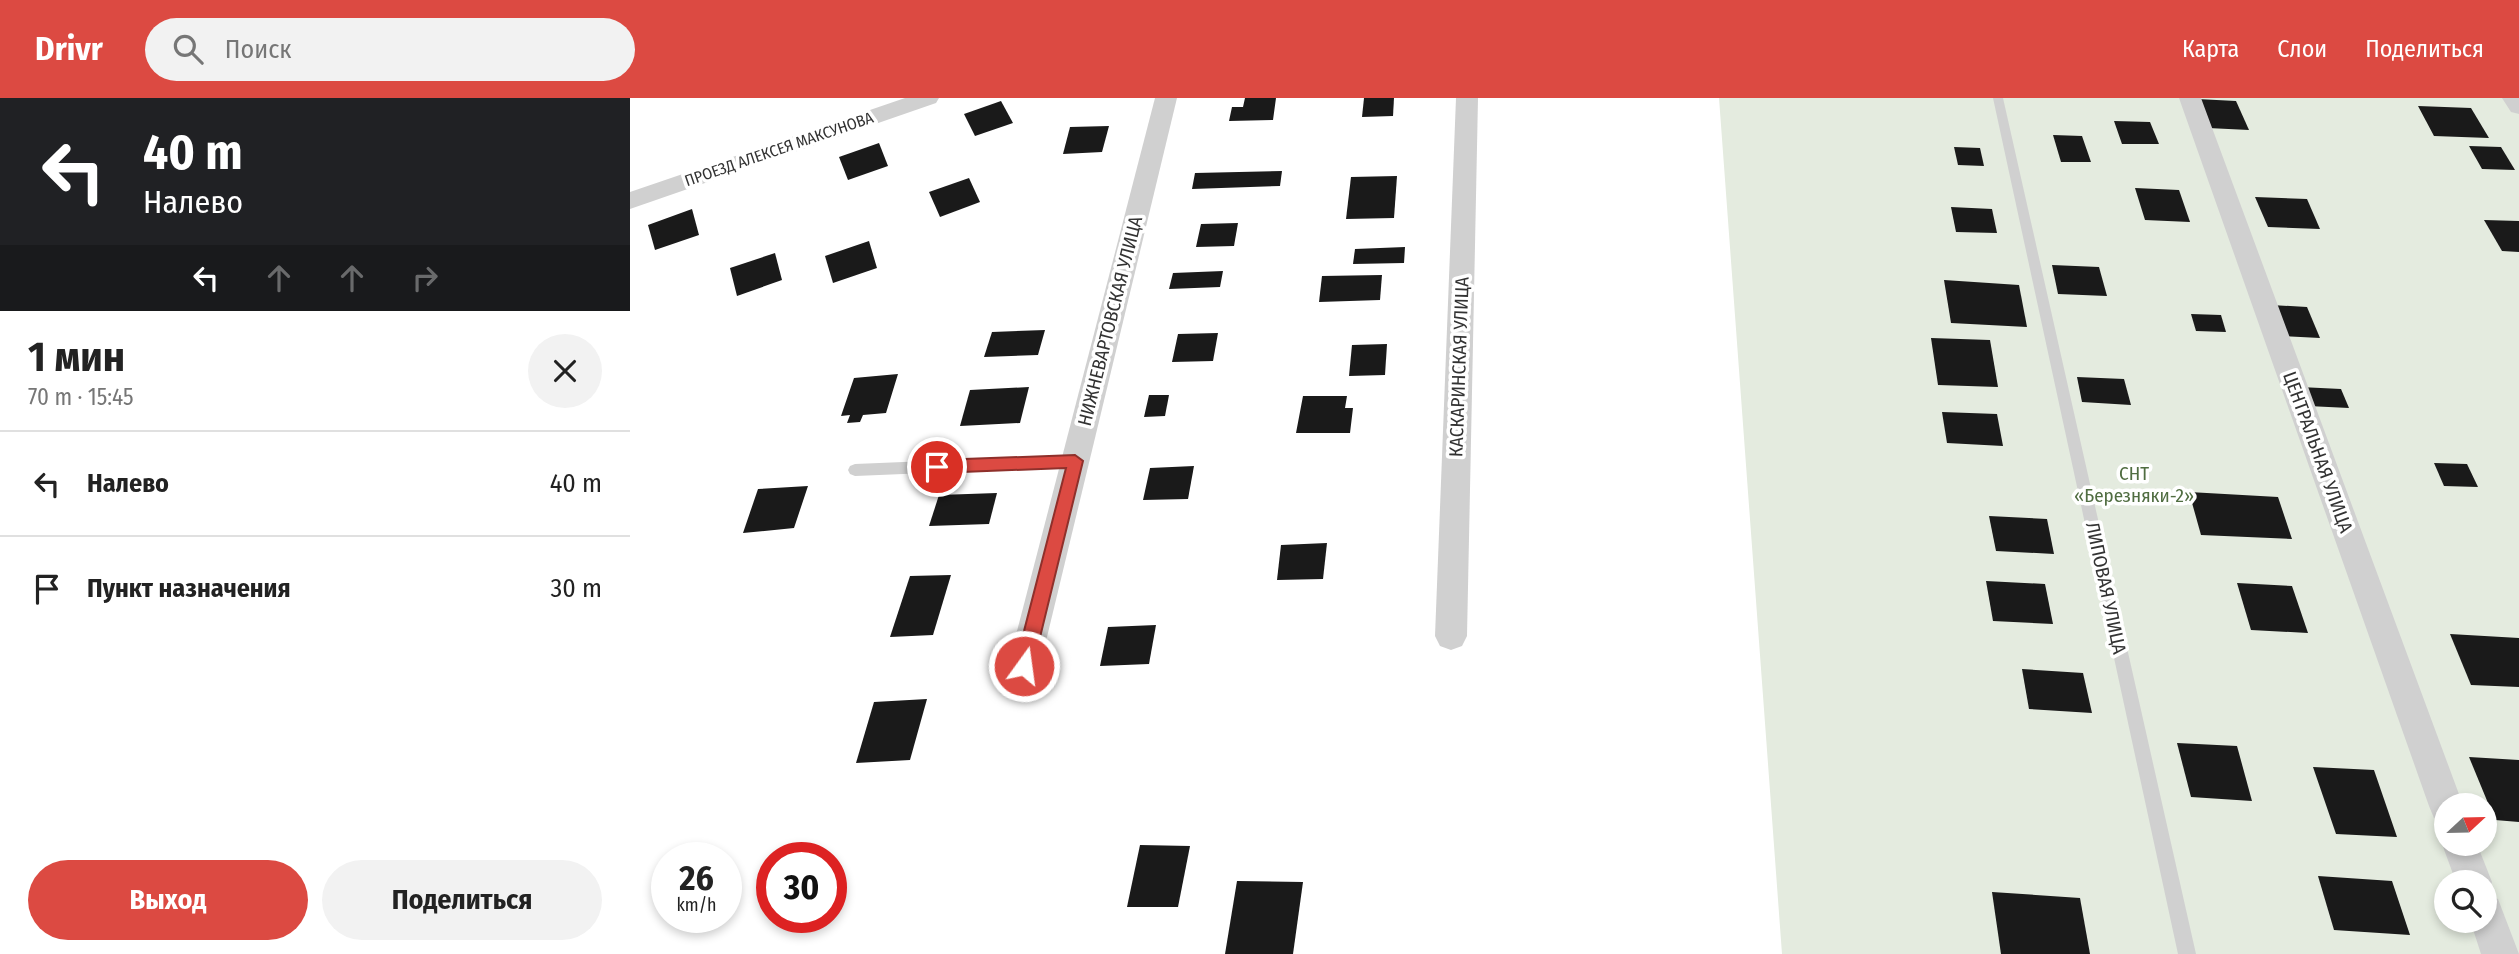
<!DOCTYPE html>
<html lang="ru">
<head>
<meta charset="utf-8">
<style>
  body { margin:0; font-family:"Fira Sans Condensed",sans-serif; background:#f2f2f2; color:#222; height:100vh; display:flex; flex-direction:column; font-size:26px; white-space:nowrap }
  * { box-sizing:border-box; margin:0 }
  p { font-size:23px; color:#767676 }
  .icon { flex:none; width:38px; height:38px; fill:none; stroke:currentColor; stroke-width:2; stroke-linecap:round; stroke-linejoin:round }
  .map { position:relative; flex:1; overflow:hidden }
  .side { display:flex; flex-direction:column; background:#fff; width:630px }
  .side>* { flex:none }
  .guide { background:#202124; color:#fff; overflow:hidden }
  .needle { width:46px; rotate:68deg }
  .tools { position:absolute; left:1804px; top:695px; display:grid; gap:14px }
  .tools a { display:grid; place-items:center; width:63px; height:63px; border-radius:50%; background:#fff; box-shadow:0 4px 10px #0003; font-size:35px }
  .speed { position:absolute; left:21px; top:744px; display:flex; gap:14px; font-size:35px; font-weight:700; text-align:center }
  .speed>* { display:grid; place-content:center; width:91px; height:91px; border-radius:50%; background:#fff; box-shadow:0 4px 10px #0003; line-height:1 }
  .speed small { font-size:18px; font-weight:400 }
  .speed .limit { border:10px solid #d22; background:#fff; color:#111 }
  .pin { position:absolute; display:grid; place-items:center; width:60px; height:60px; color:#fff; margin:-30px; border:4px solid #fff; border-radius:50%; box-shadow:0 2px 7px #0007 }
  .me { position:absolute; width:77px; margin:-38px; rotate:14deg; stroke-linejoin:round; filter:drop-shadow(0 0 5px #0008) }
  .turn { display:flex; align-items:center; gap:24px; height:147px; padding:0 28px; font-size:32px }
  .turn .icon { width:91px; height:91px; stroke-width:2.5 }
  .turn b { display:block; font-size:49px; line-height:60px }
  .lanes { display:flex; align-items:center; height:66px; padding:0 28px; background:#0003; justify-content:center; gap:35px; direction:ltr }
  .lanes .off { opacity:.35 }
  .round { display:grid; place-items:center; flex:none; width:74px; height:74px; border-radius:37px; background:#f2f2f2 }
  .summary { display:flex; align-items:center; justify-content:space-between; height:119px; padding:0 28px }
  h1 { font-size:42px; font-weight:700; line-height:52px }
  .primary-button { display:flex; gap:14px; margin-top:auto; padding:14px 28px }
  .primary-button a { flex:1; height:80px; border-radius:42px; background:#dc4a42; color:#fff; font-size:28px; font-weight:700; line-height:80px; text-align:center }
  .primary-button a+a { background:#f2f2f2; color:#222 }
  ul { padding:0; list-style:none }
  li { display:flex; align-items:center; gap:21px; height:105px; padding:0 28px; border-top:2px solid #e0e0e0 }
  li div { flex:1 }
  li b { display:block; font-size:26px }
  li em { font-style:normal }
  header { display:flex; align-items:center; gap:42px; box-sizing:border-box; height:98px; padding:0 35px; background:#dc4a42; color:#fff }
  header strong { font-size:33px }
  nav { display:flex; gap:38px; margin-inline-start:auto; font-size:24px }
  .search { width:490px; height:63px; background:#f2f2f2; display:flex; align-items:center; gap:18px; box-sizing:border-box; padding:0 24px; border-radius:38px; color:#767676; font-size:26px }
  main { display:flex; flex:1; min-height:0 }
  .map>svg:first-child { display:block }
  .green { fill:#e4ebdf; fill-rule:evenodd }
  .building { fill:#1a1a1a }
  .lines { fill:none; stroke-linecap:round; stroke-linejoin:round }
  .lane { fill:#d0d0d0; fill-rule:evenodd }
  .street { fill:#d0d0d0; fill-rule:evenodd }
  .route { fill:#dc4a42; stroke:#8f302b; stroke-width:2 }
  .labels { text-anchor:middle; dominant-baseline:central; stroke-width:7; stroke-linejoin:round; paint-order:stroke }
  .far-street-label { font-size:16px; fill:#333; stroke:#fff }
  .street-label { font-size:19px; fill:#333; stroke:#fff }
  .park-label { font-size:19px; fill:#506d41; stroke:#fff }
</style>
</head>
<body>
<header>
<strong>Drivr</strong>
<div class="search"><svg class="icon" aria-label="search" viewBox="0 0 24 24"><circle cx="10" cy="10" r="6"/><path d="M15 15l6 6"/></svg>Поиск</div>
<nav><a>Карта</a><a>Слои</a><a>Поделиться</a></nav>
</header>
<main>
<section class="side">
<div class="guide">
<div class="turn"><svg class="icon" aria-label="left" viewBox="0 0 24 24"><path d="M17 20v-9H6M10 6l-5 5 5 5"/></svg><div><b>40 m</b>Налево</div></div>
<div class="lanes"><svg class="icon" aria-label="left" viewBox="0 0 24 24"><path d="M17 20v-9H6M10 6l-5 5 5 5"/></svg><svg class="icon off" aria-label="ahead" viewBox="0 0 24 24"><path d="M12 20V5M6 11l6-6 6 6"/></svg><svg class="icon off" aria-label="ahead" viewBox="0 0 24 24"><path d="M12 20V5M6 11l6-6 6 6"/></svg><svg class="icon off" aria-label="right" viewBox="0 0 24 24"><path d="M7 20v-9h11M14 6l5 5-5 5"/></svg></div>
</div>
<div class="summary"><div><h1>1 мин</h1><p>70 m · 15:45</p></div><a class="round"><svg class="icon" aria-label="close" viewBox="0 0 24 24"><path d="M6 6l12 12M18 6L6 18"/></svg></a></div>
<ul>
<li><svg class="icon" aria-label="left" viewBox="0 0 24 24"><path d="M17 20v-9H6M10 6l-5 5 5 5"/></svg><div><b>Налево</b></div><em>40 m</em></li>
<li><svg class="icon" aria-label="arrive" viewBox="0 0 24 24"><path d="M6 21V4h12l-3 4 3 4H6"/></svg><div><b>Пункт назначения</b></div><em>30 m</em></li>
</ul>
<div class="primary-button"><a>Выход</a><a>Поделиться</a></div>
</section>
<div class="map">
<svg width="1889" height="856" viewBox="0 0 1889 856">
  <rect width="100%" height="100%" fill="#fff"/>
  <path class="green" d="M1089 0H1889V856H1152ZM1816 707H1855V746H1816ZM1816 784H1855V822H1816Z"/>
  <g class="building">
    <path d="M615 0H646L643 22 599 23 602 9H613Z"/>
    <path d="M734 0H764L763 18 732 19Z"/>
    <path d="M1567 1 1606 3 1619 32 1578 30Z"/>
    <path d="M371 3 383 25 345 38 334 16Z"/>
    <path d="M1788 8 1841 10 1859 40 1804 38Z"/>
    <path d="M1484 23 1520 24 1529 46H1492Z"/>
    <path d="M479 28 472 54 433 56 440 29Z"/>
    <path d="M1423 37 1452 38 1461 64H1431Z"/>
    <path d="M249 45 258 68 218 82 209 59Z"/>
    <path d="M1839 48 1871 49 1885 72 1852 71Z"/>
    <path d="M1324 49 1350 50 1354 68 1328 67Z"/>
    <path d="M652 73 650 88 562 91 565 75Z"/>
    <path d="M767 78 764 120 716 121 721 79Z"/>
    <path d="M339 80 350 104 310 119 299 94Z"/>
    <path d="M1505 90 1549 92 1560 124 1515 122Z"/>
    <path d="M1625 99 1677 101 1690 131 1638 129Z"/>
    <path d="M1321 109 1362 111 1367 135 1326 134Z"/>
    <path d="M62 111 69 137 25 152 18 127Z"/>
    <path d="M1854 122 1889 123V154L1872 153Z"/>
    <path d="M608 125 604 148 566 149 571 126Z"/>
    <path d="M239 143 247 170 203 185 195 158Z"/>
    <path d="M775 149 774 165 723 166 725 151Z"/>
    <path d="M145 155 152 182 107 198 100 170Z"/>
    <path d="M1422 167 1469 169 1477 198 1428 196Z"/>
    <path d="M593 173 590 189 539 191 543 175Z"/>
    <path d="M752 177 750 202 689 204 692 178Z"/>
    <path d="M1314 182 1389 187 1397 229 1321 225Z"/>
    <path d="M1641 207 1677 209 1690 240 1653 238Z"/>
    <path d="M1561 216 1591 217 1596 234 1566 233Z"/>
    <path d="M415 232 408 257 354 259 362 234Z"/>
    <path d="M588 235 583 263 542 264 548 236Z"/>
    <path d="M1301 240 1360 242 1368 289 1308 287Z"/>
    <path d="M757 246 755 277 719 278 722 247Z"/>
    <path d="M268 276 256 315 233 317 230 324 217 325 220 317 211 318 224 280Z"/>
    <path d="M1447 279 1494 281 1501 307 1452 304Z"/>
    <path d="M399 289 390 325 330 328 340 292Z"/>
    <path d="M1670 289 1711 291 1719 310 1678 308Z"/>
    <path d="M519 297H539L535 318 514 319Z"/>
    <path d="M673 298H717L715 310H723L720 335H666Z"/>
    <path d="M1312 314 1367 316 1373 348 1317 345Z"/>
    <path d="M1804 365 1837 366 1848 389 1814 388Z"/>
    <path d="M564 368 558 401 513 402 520 370Z"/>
    <path d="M178 388 164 430 113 435 128 391Z"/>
    <path d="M1559 394 1648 399 1662 441 1571 437Z"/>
    <path d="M367 395 359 426 299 428 309 397Z"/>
    <path d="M1359 418 1417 421 1424 456 1366 453Z"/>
    <path d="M697 445 693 481 647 482 651 447Z"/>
    <path d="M321 477 303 537 260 539 280 478Z"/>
    <path d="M1356 483 1415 486 1423 526 1363 523Z"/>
    <path d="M1607 485 1662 488 1678 535 1621 532Z"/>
    <path d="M526 527 519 566 470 568 478 529Z"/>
    <path d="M1820 536 1889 540V589L1841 587Z"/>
    <path d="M1392 571 1453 575 1462 615 1399 611Z"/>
    <path d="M297 601 280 662 226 665 244 604Z"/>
    <path d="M1547 645 1607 648 1622 703 1561 699Z"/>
    <path d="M1839 659 1889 662V724L1865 722Z"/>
    <path d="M1683 669 1744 672 1767 739 1706 736Z"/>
    <path d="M510 747 560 748 548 809H497Z"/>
    <path d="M1688 778 1762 783 1780 837 1704 832Z"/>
    <path d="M607 783 673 784 663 856H595Z"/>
    <path d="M1362 794 1450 800 1460 856H1371Z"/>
  </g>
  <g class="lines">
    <g class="lane">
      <path d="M1363 0H1373L1566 856H1548Z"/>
      <path d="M445 357 450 359 452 363 450 367 445 369 225 378 220 376 218 372 220 368 225 366Z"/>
    </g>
    <g class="street">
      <path d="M275 0H309L306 5 0 111V94Z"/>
      <path d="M525 0H547L410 568 405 579 394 583 383 579 378 568Z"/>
      <path d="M826 0H848L837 538 832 548 821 552 810 548 805 538Z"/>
      <path d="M1549 0H1571L1833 707H1816V725L1804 720 1799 708Z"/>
      <path d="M1872 0H1889V16L1881 14Z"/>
      <path d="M1816 736V746H1847L1862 784 1857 797 1868 801 1889 856H1851L1840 822H1855V784H1826L1812 746Z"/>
    </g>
  </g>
  <path class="route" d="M445 357 453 363 403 568 394 575 385 568 436 370 307 375 300 369 307 362Z"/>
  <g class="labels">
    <g class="far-street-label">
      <text transform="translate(149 51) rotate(-19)">ПРОЕЗД АЛЕКСЕЯ МАКСУНОВА</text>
    </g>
    <g class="street-label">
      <text transform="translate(480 223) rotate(-76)">НИЖНЕВАРТОВСКАЯ УЛИЦА</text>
      <text transform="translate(829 269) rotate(-88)">КАСКАРИНСКАЯ УЛИЦА</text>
      <text transform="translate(1688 354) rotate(70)">ЦЕНТРАЛЬНАЯ УЛИЦА</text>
      <text transform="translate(1476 490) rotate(78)">ЛИПОВАЯ УЛИЦА</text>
    </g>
    <g class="park-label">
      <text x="1504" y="375">СНТ<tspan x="1504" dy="22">«Березняки-2»</tspan></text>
    </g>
  </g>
</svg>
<div class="tools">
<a><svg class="needle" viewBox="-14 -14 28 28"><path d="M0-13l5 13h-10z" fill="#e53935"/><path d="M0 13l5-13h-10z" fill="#767676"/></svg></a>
<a><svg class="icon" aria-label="search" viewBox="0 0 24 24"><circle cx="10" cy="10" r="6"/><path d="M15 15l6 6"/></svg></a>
</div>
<div class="speed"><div>26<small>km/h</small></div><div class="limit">30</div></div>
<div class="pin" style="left:307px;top:369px;background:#d93025"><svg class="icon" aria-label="arrive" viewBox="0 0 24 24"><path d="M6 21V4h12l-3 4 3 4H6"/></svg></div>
<svg class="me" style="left:394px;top:568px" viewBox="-20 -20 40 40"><circle r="17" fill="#dc4a42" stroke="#fff" stroke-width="3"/><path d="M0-11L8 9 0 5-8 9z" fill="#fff"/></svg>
</div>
</main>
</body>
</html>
